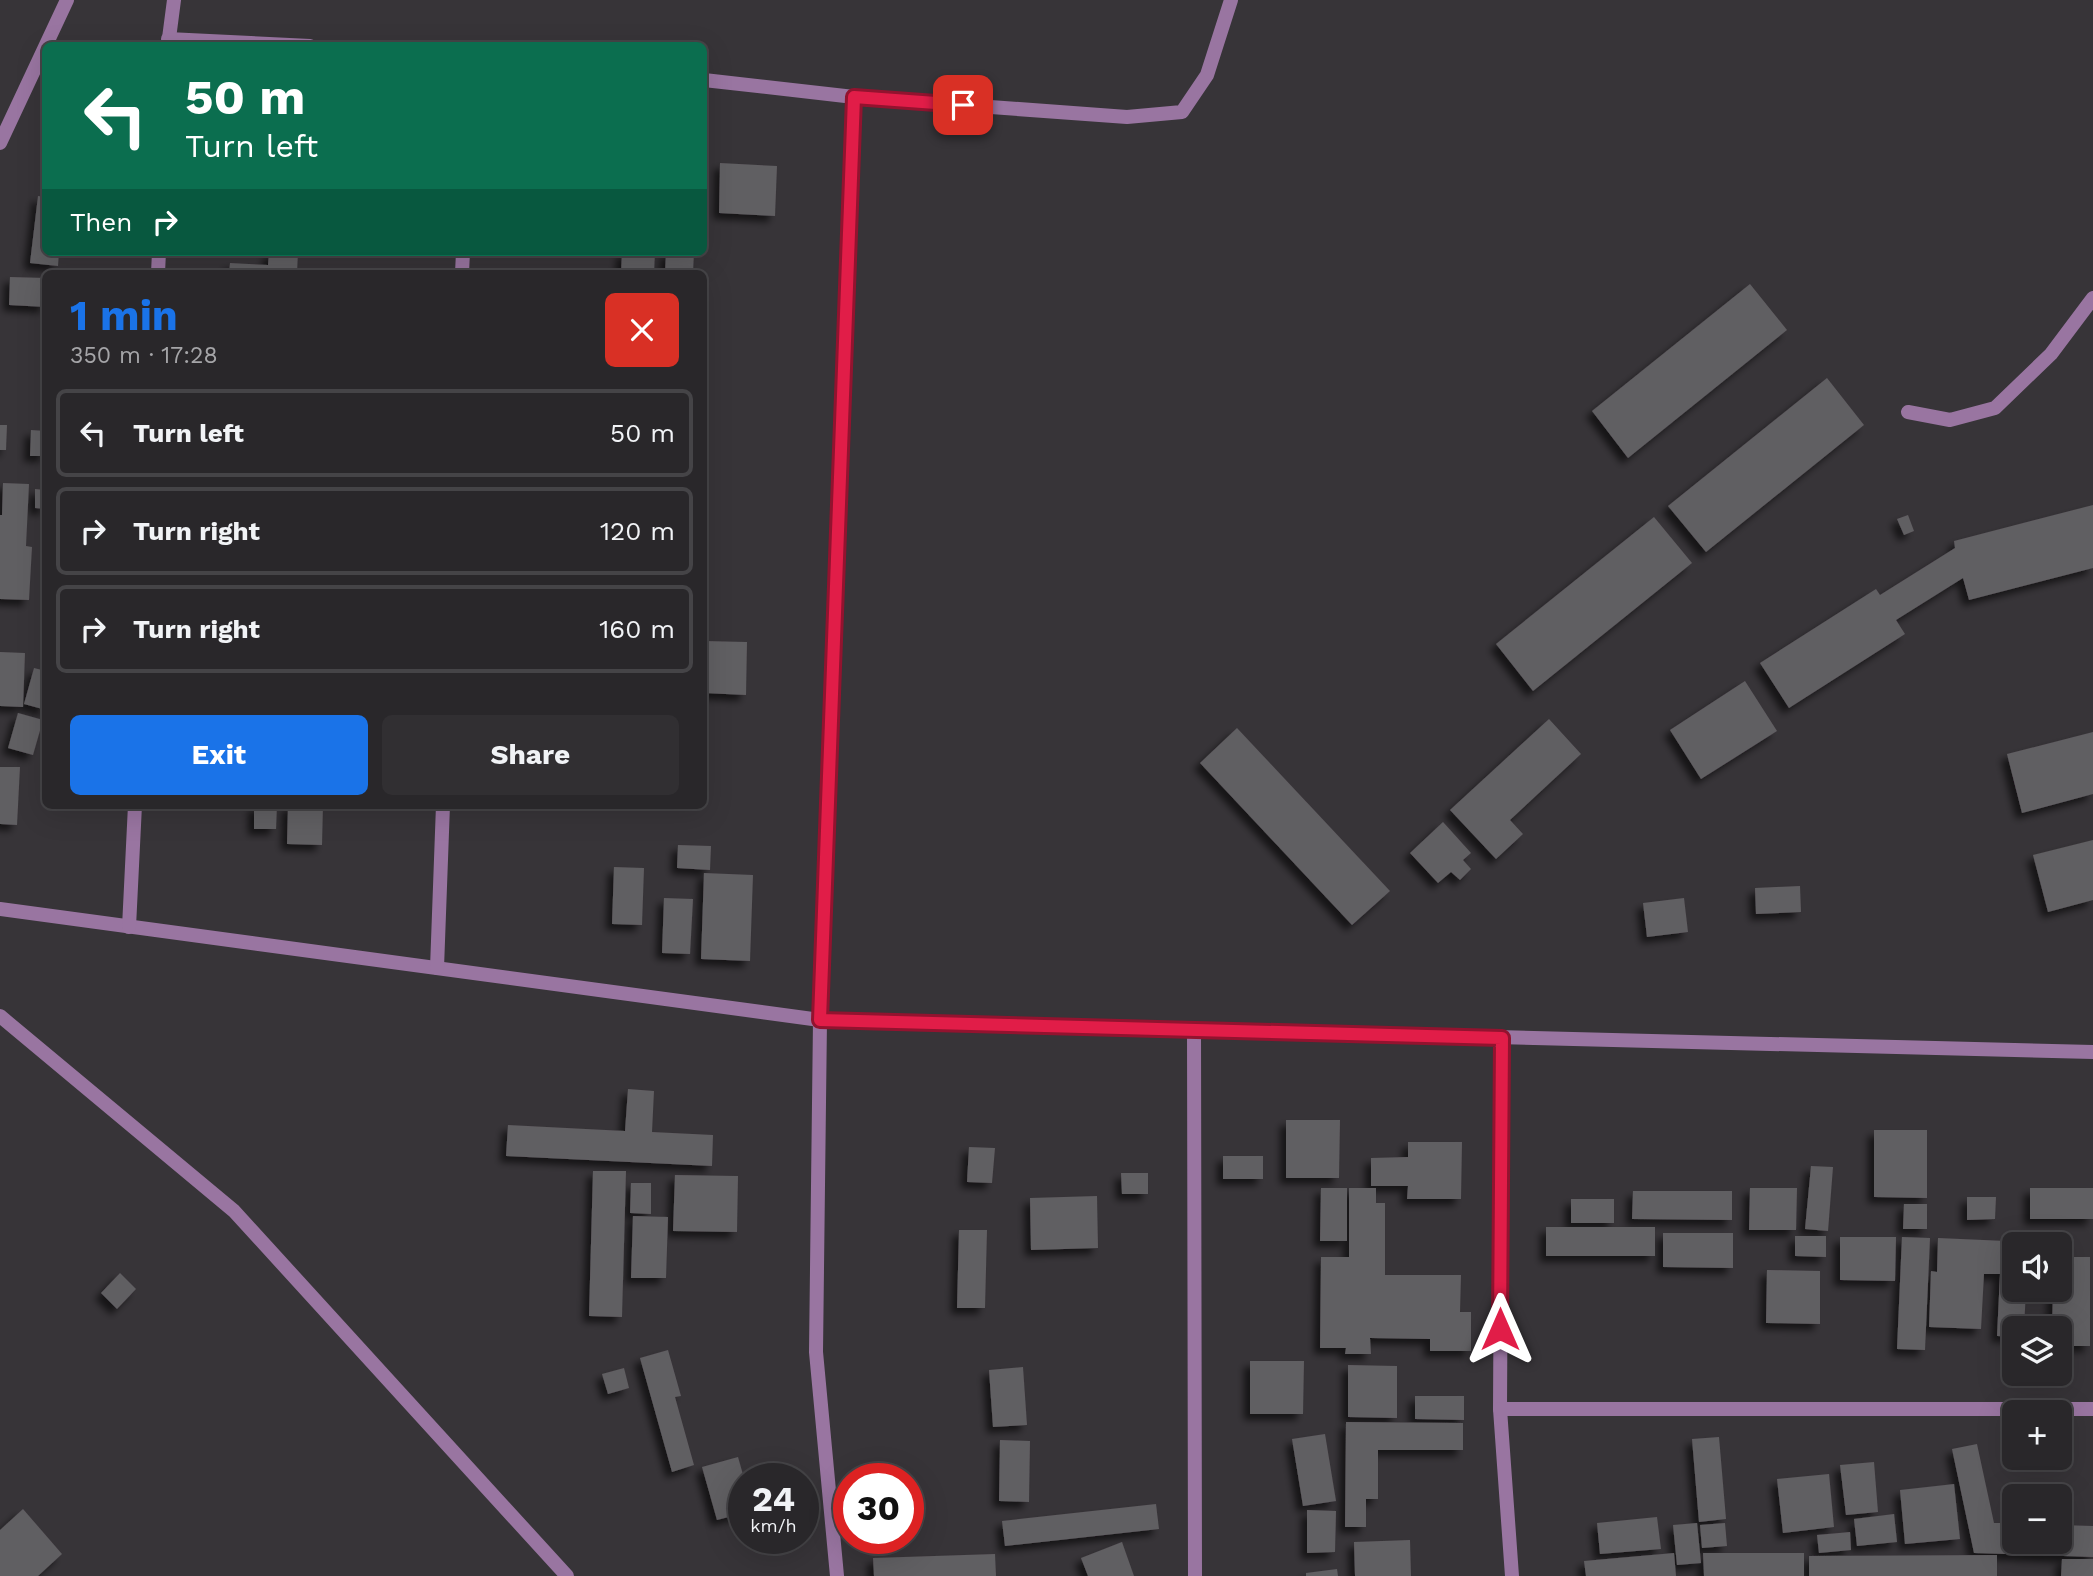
<!DOCTYPE html>
<html lang="en">
<head>
<meta charset="utf-8">
<style>
  body { margin:0; font-family:"Work Sans",sans-serif; background:#312f32; color:#f1f3f6; height:100vh; display:flex; flex-direction:column; font-size:26px; white-space:nowrap }
  * { box-sizing:border-box; margin:0 }
  p { font-size:23px; color:#a5a5a8 }
  .icon { flex:none; width:38px; height:38px; fill:none; stroke:currentColor; stroke-width:2; stroke-linecap:round; stroke-linejoin:round }
  .map { position:relative; flex:1; overflow:hidden }
  .drawer { position:absolute; left:42px; top:270px; width:665px; height:539px; display:flex; flex-direction:column; background:#29272a; border-radius:10px; box-shadow:0 7px 28px #0002,0 0 0 2px #454447 }
  .drawer>* { flex:none }
  .hud { position:absolute; left:42px; top:42px; width:665px; height:214px; border-radius:10px; box-shadow:0 7px 28px #0002,0 0 0 2px #454447; background:#0b6e4f; color:#fff; overflow:hidden }
  .fabs { position:absolute; left:2002px; top:1232px; display:grid; gap:14px }
  .fabs a { display:grid; place-items:center; width:70px; height:70px; border-radius:10px; background:#29272a; box-shadow:0 7px 28px #0002,0 0 0 2px #454447; font-size:35px }
  .speed { position:absolute; left:728px; top:1463px; display:flex; gap:14px; font-size:35px; font-weight:700; text-align:center }
  .speed>* { display:grid; place-content:center; width:91px; height:91px; border-radius:50%; background:#29272a; box-shadow:0 7px 28px #0002,0 0 0 2px #454447; line-height:1 }
  .speed small { font-size:18px; font-weight:400 }
  .speed .limit { border:10px solid #d22; background:#fff; color:#111 }
  .pin { position:absolute; display:grid; place-items:center; width:60px; height:60px; color:#fff; margin:-30px; border-radius:14px; box-shadow:0 4px 10px #0006 }
  .me { position:absolute; width:77px; margin:-38px; rotate:0deg; stroke-linejoin:round; filter:drop-shadow(0 0 5px #0008) }
  .turn { display:flex; align-items:center; gap:24px; height:147px; padding:0 28px; font-size:32px }
  .turn .icon { width:91px; height:91px; stroke-width:2.5 }
  .turn b { display:block; font-size:49px; line-height:60px }
  .then { display:flex; align-items:center; height:66px; padding:0 28px; background:#0003; gap:14px; font-size:26px }
  .round { display:grid; place-items:center; flex:none; width:74px; height:74px; border-radius:10px; background:#312f32 }
  .overview { display:flex; align-items:center; justify-content:space-between; height:119px; padding:0 28px }
  h1 { font-size:42px; font-weight:700; line-height:52px; color:#1a73e8 }
  .cta { display:flex; gap:14px; margin-top:auto; padding:14px 28px }
  .cta a { flex:1; height:80px; border-radius:10px; background:#1a73e8; color:#fff; font-size:28px; font-weight:700; line-height:80px; text-align:center }
  .cta a+a { background:#312f32; color:#f1f3f6 }
  ul { padding:0; list-style:none }
  li { display:flex; align-items:center; gap:21px; height:88px; margin:0 14px 10px; padding:0 14px; border:4px solid #454447; border-radius:10px }
  li div { flex:1 }
  li b { display:block; font-size:26px }
  li em { font-style:normal }
  .map>svg:first-child { display:block }
  .building { fill:#615e62; filter:url(#shadow) }
  .lines { fill:none; stroke-linecap:round; stroke-linejoin:round }
  .lane { stroke:#9975a1; stroke-width:14 }
  .street { stroke:#9975a1; stroke-width:14 }
  .route-casing { stroke:#92132f; stroke-width:18 }
  .route { stroke:#e11d48; stroke-width:12 }
</style>
</head>
<body>
<div class="map">
<svg width="2093" height="1576" viewBox="0 0 2093 1576">
  <defs>
    <filter id="shadow"><feDropShadow dx="-6" dy="6" stdDeviation="3.5" flood-color="#0009"/></filter>
  </defs>
  <rect width="100%" height="100%" fill="#373438"/>
  <g class="building">
    <path d="M720 163 777 166 775 216 719 213Z"/>
    <path d="M38 196 46 197V252H59L58 266 30 263Z"/>
    <path d="M269 252H298L297 273H229L230 263 268 265Z"/>
    <path d="M622 252H655L654 273H621Z"/>
    <path d="M666 252H694L693 273H665Z"/>
    <path d="M10 277 46 278V307L9 305Z"/>
    <path d="M1750 284 1787 330 1628 458 1592 411Z"/>
    <path d="M1827 378 1864 425 1706 552 1668 506Z"/>
    <path d="M0 425H7L6 450H0Z"/>
    <path d="M31 430 46 431V456H30Z"/>
    <path d="M3 483 29 484 26 546 32 547 29 600 0 599V515H2Z"/>
    <path d="M35 489 46 490V509L35 508Z"/>
    <path d="M2093 505V568L1969 600 1963 578 1896 620 1905 634 1789 708 1760 663 1876 589 1880 595 1955 548 1954 541Z"/>
    <path d="M1908 515 1914 531 1904 535 1897 519Z"/>
    <path d="M1654 517 1692 563 1533 691 1496 644Z"/>
    <path d="M704 641 747 642 746 695 704 693Z"/>
    <path d="M0 652 25 653 23 707 0 706Z"/>
    <path d="M34 668 46 671V710L24 704Z"/>
    <path d="M1745 681 1777 731 1701 779 1670 730Z"/>
    <path d="M18 713 43 720 33 755 8 748Z"/>
    <path d="M1549 719 1581 754 1510 820 1523 834 1496 859 1450 810Z"/>
    <path d="M1237 728 1390 891 1352 925 1200 763Z"/>
    <path d="M2093 732V794L2022 813 2007 754Z"/>
    <path d="M0 767H20L17 825 0 824Z"/>
    <path d="M254 805H277L276 829H254Z"/>
    <path d="M288 805H323L322 845 287 844Z"/>
    <path d="M1443 822 1471 853 1463 860 1471 869 1460 880 1451 872 1438 883 1410 853Z"/>
    <path d="M2093 840V900L2048 912 2033 855Z"/>
    <path d="M678 845 711 846 710 870 677 868Z"/>
    <path d="M614 867 644 868 642 925 612 924Z"/>
    <path d="M704 873 753 875 750 961 701 959Z"/>
    <path d="M1800 886 1801 912 1756 914 1755 888Z"/>
    <path d="M664 898 693 899 690 954 662 953Z"/>
    <path d="M1684 898 1688 932 1647 937 1643 903Z"/>
    <path d="M628 1089 654 1091 652 1132 713 1135 712 1166 506 1156 508 1125 625 1131Z"/>
    <path d="M1286 1120H1340L1339 1178H1286Z"/>
    <path d="M1874 1130H1927V1198L1874 1197Z"/>
    <path d="M1408 1142H1462L1461 1199H1407L1408 1186H1371V1158L1408 1157Z"/>
    <path d="M969 1147 995 1148 992 1183 967 1182Z"/>
    <rect x="1223" y="1156" width="40" height="23"/>
    <path d="M1811 1166 1833 1167 1828 1231 1805 1229Z"/>
    <path d="M593 1171H626L622 1317 589 1316Z"/>
    <path d="M1121 1173H1148V1194H1122Z"/>
    <path d="M675 1175 738 1176 737 1232 673 1231Z"/>
    <path d="M631 1183H651V1214L630 1213Z"/>
    <path d="M1321 1188H1347V1241H1320Z"/>
    <path d="M1349 1188H1376V1203H1385V1275H1461L1460 1312H1471V1351H1430V1339L1370 1338 1371 1354H1345L1346 1348H1320L1321 1257H1349Z"/>
    <path d="M1750 1188H1797L1796 1230H1749Z"/>
    <rect x="2030" y="1188" width="63" height="31"/>
    <path d="M1633 1191H1732V1220L1632 1219Z"/>
    <path d="M1097 1196 1098 1248 1031 1250 1030 1198Z"/>
    <path d="M1967 1197H1996L1995 1219 1967 1220Z"/>
    <rect x="1571" y="1199" width="43" height="24"/>
    <path d="M1904 1204H1927V1229H1903Z"/>
    <path d="M633 1216 668 1217 666 1278H631Z"/>
    <rect x="1546" y="1227" width="109" height="29"/>
    <path d="M959 1230H987L985 1308H957Z"/>
    <path d="M1663 1233H1733V1268L1663 1267Z"/>
    <path d="M1795 1236H1826V1257L1795 1256Z"/>
    <path d="M1840 1237H1896L1895 1281 1840 1280Z"/>
    <path d="M1902 1237 1930 1238 1925 1350 1897 1349Z"/>
    <path d="M1938 1238 2029 1242V1244H2014V1290H2026L2024 1328H2014V1337L1997 1336 2000 1274H1984L1981 1329 1929 1327 1931 1271 1937 1272Z"/>
    <path d="M2060 1257H2090V1346H2060V1328H2052L2053 1290H2060Z"/>
    <path d="M1767 1270 1820 1271V1324L1766 1323Z"/>
    <path d="M120 1273 136 1289 117 1309 101 1293Z"/>
    <path d="M668 1350 681 1396 675 1397 694 1465 672 1472 640 1358Z"/>
    <path d="M1250 1361H1304L1303 1414H1250Z"/>
    <path d="M1348 1365 1397 1366V1418L1348 1417Z"/>
    <path d="M1023 1367 1027 1425 993 1427 989 1370Z"/>
    <path d="M624 1368 629 1388 608 1394 602 1374Z"/>
    <path d="M1415 1396H1464V1420L1415 1419Z"/>
    <path d="M1346 1422 1463 1423V1450H1378V1499H1366V1527H1345Z"/>
    <path d="M1325 1434 1336 1501 1303 1506 1292 1439Z"/>
    <path d="M1719 1437 1726 1519 1699 1522 1692 1439Z"/>
    <path d="M1000 1440 1030 1441 1029 1502 999 1501Z"/>
    <path d="M1977 1444 1994 1523H2014V1542H2060V1525L2093 1526V1557L1974 1553 1952 1449Z"/>
    <path d="M738 1457 744 1478V1513L717 1520 702 1467Z"/>
    <path d="M1874 1462 1878 1512 1846 1515 1840 1465Z"/>
    <path d="M1829 1474 1834 1527 1783 1533 1777 1479Z"/>
    <path d="M1954 1484 1960 1539 1905 1544 1900 1490Z"/>
    <path d="M1156 1504 1159 1529 1005 1546 1002 1521Z"/>
    <path d="M23 1509 62 1554 38 1576H0V1530Z"/>
    <path d="M1307 1510 1336 1511 1335 1552 1307 1553Z"/>
    <path d="M1894 1514 1897 1542 1857 1546 1854 1519Z"/>
    <path d="M1657 1517 1661 1549 1600 1554 1597 1523Z"/>
    <path d="M1697 1523 1701 1563 1677 1565 1673 1525Z"/>
    <path d="M1725 1523 1727 1546 1702 1548 1700 1525Z"/>
    <path d="M1850 1532 1851 1550 1819 1553 1817 1535Z"/>
    <path d="M1410 1540 1411 1576H1355L1354 1542Z"/>
    <path d="M1122 1542 1134 1576H1088L1081 1558Z"/>
    <path d="M1674 1553 1676 1576H1586L1584 1561Z"/>
    <path d="M1703 1553H1804V1576H1704Z"/>
    <path d="M995 1554 996 1576H874L873 1558Z"/>
    <path d="M1997 1555V1576H1809V1556Z"/>
    <path d="M2062 1559H2093V1576H2061Z"/>
    <path d="M1337 1569 1338 1576H1306V1573Z"/>
  </g>
  <g class="lines">
    <path class="lane" d="M1908 412 1950 420 1995 408 2051 354 2093 298"/>
    <g class="street">
      <path d="M168 39 310 46"/>
      <path d="M168 46 174 0"/>
      <path d="M704 80 854 97 1127 117 1182 112 1207 75 1231 0"/>
      <path d="M0 143 67 0"/>
      <path d="M158 273 159 252"/>
      <path d="M462 273 463 252"/>
      <path d="M0 909 820 1020 2093 1052"/>
      <path d="M129 927 135 805"/>
      <path d="M437 968 443 805"/>
      <path d="M0 1016 234 1211 567 1576"/>
      <path d="M1194 1029 1195 1576"/>
      <path d="M1502 1038 1500 1409 1512 1576"/>
      <path d="M1500 1409H2093"/>
      <path d="M837 1576 816 1352 820 1020 854 97"/>
    </g>
  </g>
  <g class="lines">
    <g class="route-casing">
      <path id="route" d="M963 105 854 97 820 1020 1502 1038 1500 1329"/>
    </g>
    <use href="#route" class="route"/>
  </g>
</svg>
<div class="fabs">
<a><svg class="icon" aria-label="sound" viewBox="0 0 24 24"><path d="M4 9h4l5-4v14l-5-4H4zM17 9q2 3 0 6"/></svg></a>
<a><svg class="icon" aria-label="layers" viewBox="0 0 24 24"><path d="M12 4l9 5-9 5-9-5zM3 14l9 5 9-5"/></svg></a>
<a>+</a>
<a>−</a>
</div>
<div class="speed"><div>24<small>km/h</small></div><div class="limit">30</div></div>
<div class="pin" style="left:963px;top:105px;background:#d93025"><svg class="icon" aria-label="arrive" viewBox="0 0 24 24"><path d="M6 21V4h12l-3 4 3 4H6"/></svg></div>
<svg class="me" style="left:1500px;top:1329px" viewBox="-20 -20 40 40"><path d="M0-17L14 15 0 8-14 15z" fill="#e11d48" stroke="#fff" stroke-width="4"/></svg>
<div class="hud">
<div class="turn"><svg class="icon" aria-label="left" viewBox="0 0 24 24"><path d="M17 20v-9H6M10 6l-5 5 5 5"/></svg><div><b>50 m</b>Turn left</div></div>
<div class="then">Then<svg class="icon" aria-label="right" viewBox="0 0 24 24"><path d="M7 20v-9h11M14 6l5 5-5 5"/></svg></div>
</div>
<section class="drawer">
<div class="overview"><div><h1>1 min</h1><p>350 m · 17:28</p></div><a class="round" style="background:#d93025;color:#fff"><svg class="icon" aria-label="close" viewBox="0 0 24 24"><path d="M6 6l12 12M18 6L6 18"/></svg></a></div>
<ul>
<li><svg class="icon" aria-label="left" viewBox="0 0 24 24"><path d="M17 20v-9H6M10 6l-5 5 5 5"/></svg><div><b>Turn left</b></div><em>50 m</em></li>
<li><svg class="icon" aria-label="right" viewBox="0 0 24 24"><path d="M7 20v-9h11M14 6l5 5-5 5"/></svg><div><b>Turn right</b></div><em>120 m</em></li>
<li><svg class="icon" aria-label="right" viewBox="0 0 24 24"><path d="M7 20v-9h11M14 6l5 5-5 5"/></svg><div><b>Turn right</b></div><em>160 m</em></li>
</ul>
<div class="cta"><a>Exit</a><a>Share</a></div>
</section>
</div>
</body>
</html>
